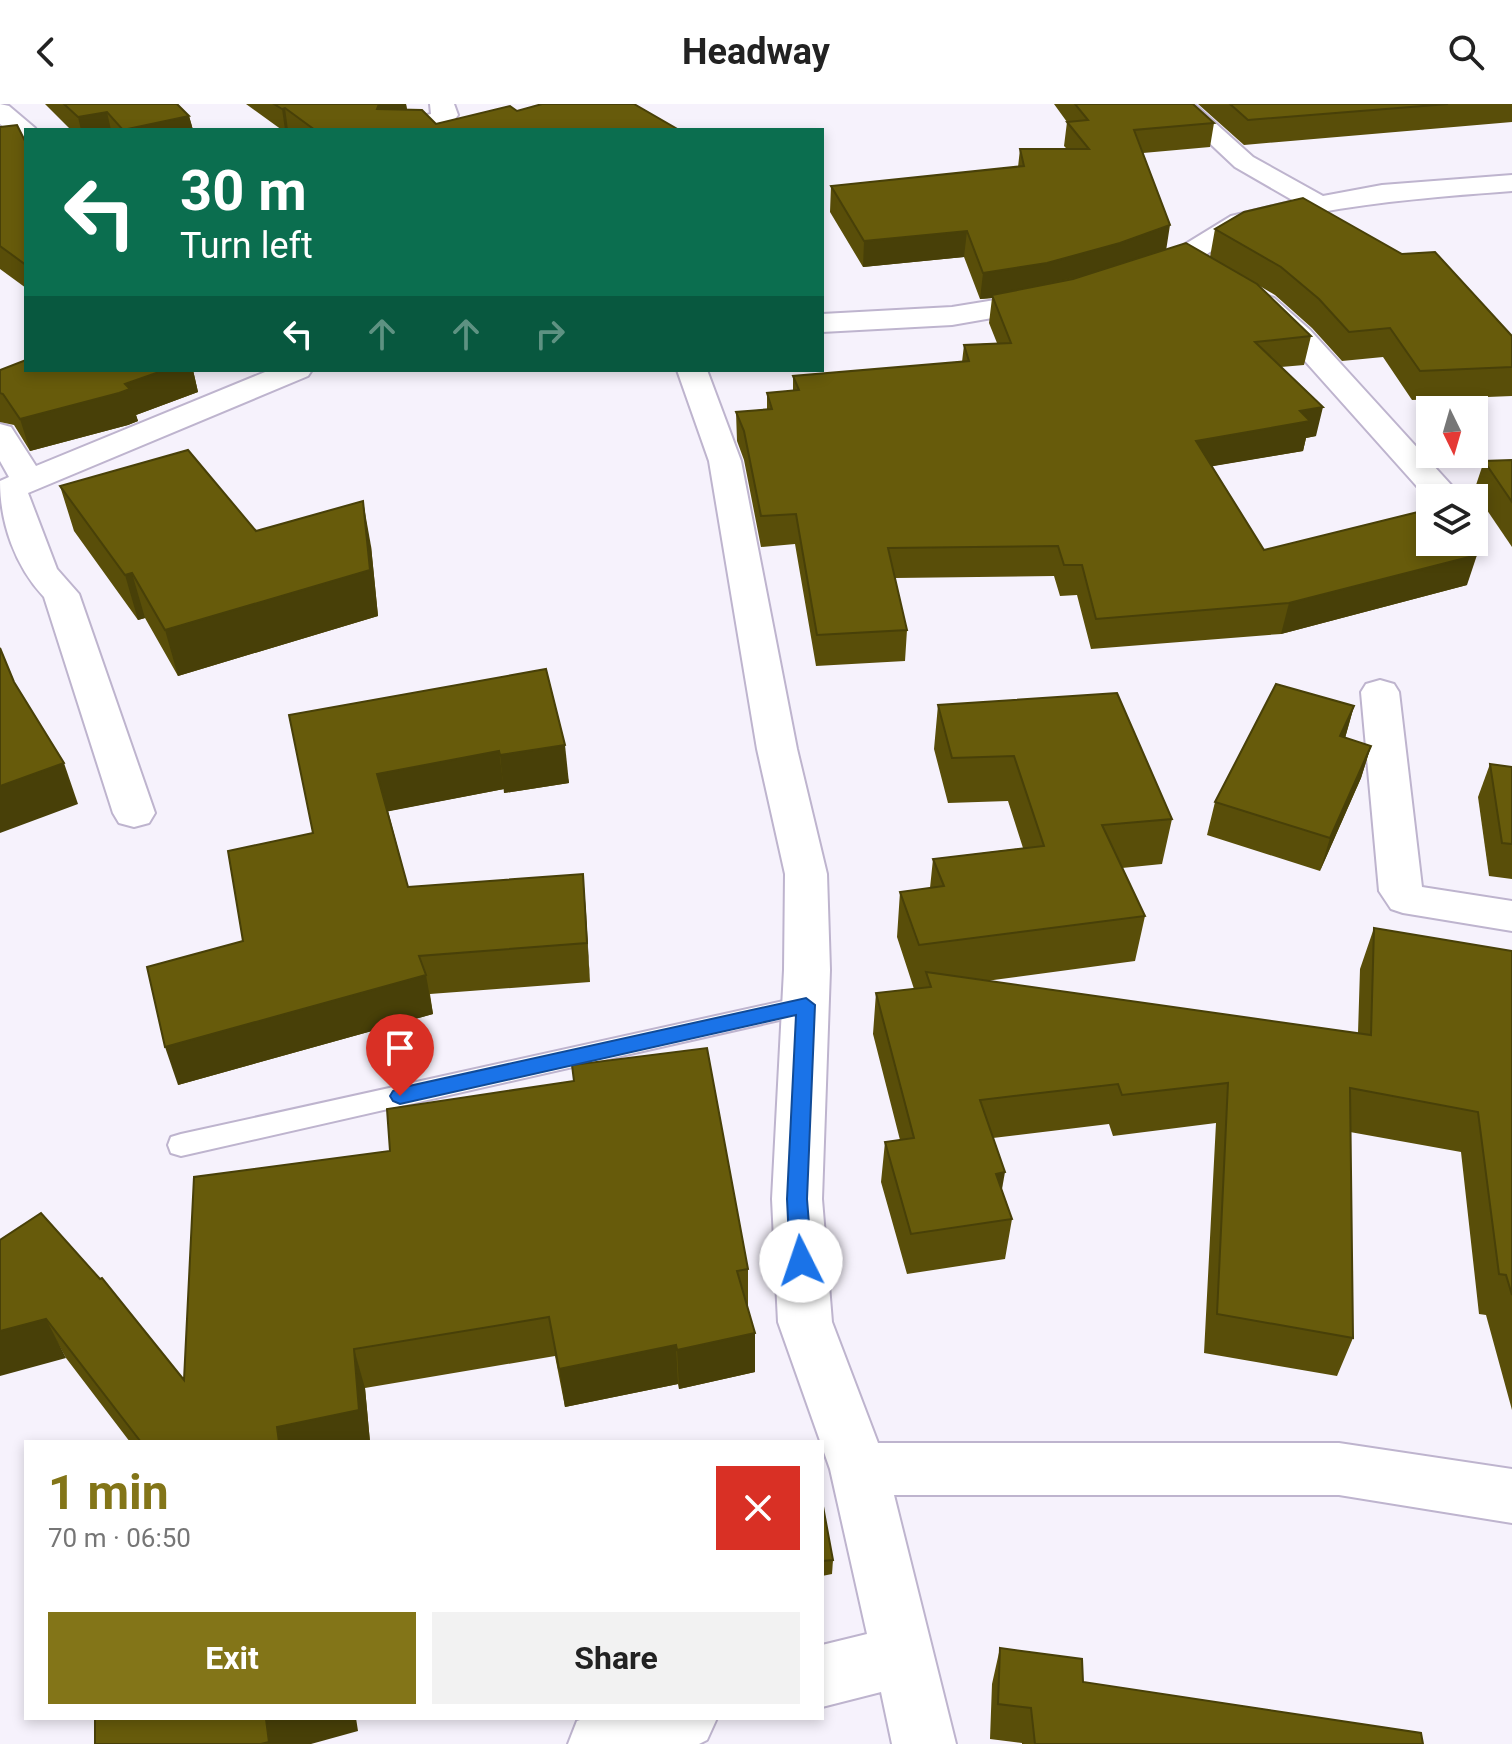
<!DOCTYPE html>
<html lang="en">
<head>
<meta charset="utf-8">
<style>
  body { margin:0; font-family:Roboto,sans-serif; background:#f2f2f2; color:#222; height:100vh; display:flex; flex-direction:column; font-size:30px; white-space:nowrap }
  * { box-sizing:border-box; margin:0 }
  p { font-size:26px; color:#767676 }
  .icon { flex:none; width:44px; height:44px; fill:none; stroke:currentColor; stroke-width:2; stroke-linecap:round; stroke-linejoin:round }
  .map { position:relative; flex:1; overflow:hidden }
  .details { position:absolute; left:24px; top:1336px; width:800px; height:280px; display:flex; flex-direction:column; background:#fff; border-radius:0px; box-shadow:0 4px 12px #0003 }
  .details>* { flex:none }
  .guide { position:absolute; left:24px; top:24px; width:800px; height:244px; border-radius:0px; box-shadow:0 4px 12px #0003; background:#0b6e4f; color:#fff; overflow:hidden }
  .needle { width:52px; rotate:175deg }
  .buttons { position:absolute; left:1416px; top:292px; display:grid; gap:16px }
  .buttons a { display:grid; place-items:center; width:72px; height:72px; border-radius:0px; background:#fff; box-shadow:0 4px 12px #0003; font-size:40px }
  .pin { position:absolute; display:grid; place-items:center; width:68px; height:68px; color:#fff; margin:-82px -34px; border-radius:50% 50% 50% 0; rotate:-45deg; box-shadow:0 0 8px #0007 }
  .pin .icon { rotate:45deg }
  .me { position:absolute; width:88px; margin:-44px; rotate:356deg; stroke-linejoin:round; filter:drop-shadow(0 0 6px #0008) }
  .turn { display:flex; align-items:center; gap:28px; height:168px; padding:0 24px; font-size:36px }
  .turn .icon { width:104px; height:104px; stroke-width:2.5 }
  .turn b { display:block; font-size:56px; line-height:68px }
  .lanes { display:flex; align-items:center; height:76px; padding:0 24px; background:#0003; justify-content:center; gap:40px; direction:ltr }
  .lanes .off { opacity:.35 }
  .round { display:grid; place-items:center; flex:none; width:84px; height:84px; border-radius:0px; background:#f2f2f2 }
  .summary { display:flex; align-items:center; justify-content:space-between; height:136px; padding:0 24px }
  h1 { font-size:48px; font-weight:700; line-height:60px; color:#837518 }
  .cta { display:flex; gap:16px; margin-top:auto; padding:16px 24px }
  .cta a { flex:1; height:92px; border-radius:0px; background:#837518; color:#fff; font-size:32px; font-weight:700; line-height:92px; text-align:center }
  .cta a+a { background:#f2f2f2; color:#222 }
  header { display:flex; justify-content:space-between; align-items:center; height:104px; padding:0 24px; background:#fff; font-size:36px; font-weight:700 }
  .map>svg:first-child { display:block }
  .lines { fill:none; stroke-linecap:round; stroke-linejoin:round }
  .lane-casing { stroke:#beb4ce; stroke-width:4 }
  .street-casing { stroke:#beb4ce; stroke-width:4 }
  .lane { fill:#fff; fill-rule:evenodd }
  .street { fill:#fff; fill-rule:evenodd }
  .wall { fill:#594e09 }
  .shaded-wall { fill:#484008 }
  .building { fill:#675b0b; stroke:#484008; stroke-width:2 }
  .route { fill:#1a73e8; stroke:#114b97; stroke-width:2 }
</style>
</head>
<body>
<header><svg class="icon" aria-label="back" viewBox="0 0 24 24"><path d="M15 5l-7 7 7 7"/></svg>Headway<svg class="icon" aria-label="search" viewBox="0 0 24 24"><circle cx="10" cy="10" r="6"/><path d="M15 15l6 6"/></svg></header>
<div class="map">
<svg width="1512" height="1640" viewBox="0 0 1512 1640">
  <rect width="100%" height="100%" fill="#f6f2fc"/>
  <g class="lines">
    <g class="lane-casing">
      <path id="lane" d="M806 892 815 894 819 901 815 908 181 1052 171 1049 168 1041 171 1033 181 1030Z"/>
    </g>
    <g class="street-casing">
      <g id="street">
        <path d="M0 0 9 2 35 24 36 26H26V36L17 34 0 20Z"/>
        <path d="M430 0H454L458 11C442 33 405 26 382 26L385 21 431 10Z"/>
        <path d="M1168 0H1194L1253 53 1323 92 1382 81 1512 71V87C1446 92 1381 97 1316 109 1294 113 1269 115 1250 124 1217 139 1171 184 1133 174L1129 168 1133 162 1174 147 1231 112 1294 97 1235 63Z"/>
        <path d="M1050 187 1060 190 1064 196 1060 202 952 221 822 228V210L952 203Z"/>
        <path d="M1264 191 1274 194 1310 226 1463 394H1430V397L1288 238 1254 206 1249 200 1254 194Z"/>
        <path d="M270 266H312L308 272 28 389 57 465 79 490 155 709 149 719 134 723 119 719 113 709 44 493C15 462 0 419 0 377L9 373 0 357V320L11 323 36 362Z"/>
        <path d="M677 266H707L741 357 797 645 827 770 830 866 822 1095 832 1218 878 1339H1339L1512 1365V1419L1339 1391H894L956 1640H892L881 1588 822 1603V1541L867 1530 830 1365 778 1218 772 1095 784 866 785 770 757 645 709 357Z"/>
        <path d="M1380 576 1394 580 1399 588 1422 783 1512 797V827L1403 809 1391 805 1379 787 1361 588 1366 580Z"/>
        <path d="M586 1614H717L707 1636 699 1640H568L577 1617Z"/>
      </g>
    </g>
    <use href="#lane" class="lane"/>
    <use href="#street" class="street"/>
  </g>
  <g class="wall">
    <path d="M45 0H177L189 12 193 26H71Z"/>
    <path d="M246 0H406L407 6 436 20 517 7 679 26H282Z"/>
    <path d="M1054 0H1193L1214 19 1210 43 1143 49 1166 145 1210 153 1215 125 1512 232V292L1412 296 1383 253 1342 257 1312 224 1275 191 1258 181 1311 232 1304 261 1281 263 1316 332 1306 334 1303 347 1212 362 1264 446 1467 481 1281 530 1091 545 1077 491 1060 492 1054 472 895 474 907 526 905 557 816 562 795 440 761 443 744 356 737 337 736 308 767 305V289L793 287V272L962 258 964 241 997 239 989 219 992 194 980 195 964 153 863 163 830 108 831 82 1018 63 1020 45H1067L1064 42 1067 18Z"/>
    <path d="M1198 0H1512V18L1244 41Z"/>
    <path d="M0 23 26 39V184L0 165Z"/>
    <path d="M0 266H193L198 288 136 311 138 317 128 321 30 347 14 321 0 318Z"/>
    <path d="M1512 356V443L1474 387 1484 357Z"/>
    <path d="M60 382 256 427 371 442 378 512 178 572 145 514 138 516 74 427Z"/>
    <path d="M546 565 569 679 504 689V685L388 707 408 783 583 770 590 878 430 890 433 910 178 981 243 837 313 729Z"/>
    <path d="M938 601 1172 715 1162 760 1122 764 1145 812 1135 857 986 877 1358 929 1360 865 1374 824 1512 847V1306L1486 1211 1479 1210 1461 1048 1350 1028 1353 1234 1337 1272 1204 1249 1216 1019 1113 1032 1109 1020 993 1034 1002 1086 1012 1115 1005 1155 907 1170 881 1078 885 1038 900 1036 873 930 876 889 914 885 897 833 900 788 930 784 933 755 1023 744 1008 697 948 699 934 645Z"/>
    <path d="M1354 602 1345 634 1371 642 1361 674 1320 767 1207 731 1215 698Z"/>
    <path d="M1490 660 1512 663V775L1489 772 1478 693Z"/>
    <path d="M194 1073 748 1165V1205L755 1229V1268L679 1285 678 1280 565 1303 555 1252 365 1284 370 1338H130L66 1254 0 1136 184 1276Z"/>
    <path d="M822 1397 833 1456 832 1470 822 1472Z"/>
    <path d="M1000 1544 1083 1578 1423 1640H1022V1639L990 1635 992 1580Z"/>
  </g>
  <g class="shaded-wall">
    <path d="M379 0H406L408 12 377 5Z"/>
    <path d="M285 4 288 26H285L282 5Z"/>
    <path d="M107 8 111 26H81L78 13Z"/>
    <path d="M189 12 193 26H123Z"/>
    <path d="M1170 121 1166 147 1116 165 992 191V194L980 195 983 169Z"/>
    <path d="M967 127 964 153 863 163 864 137Z"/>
    <path d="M165 266H193L198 288 136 311 138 317 128 321 30 347 20 315Z"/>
    <path d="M1323 303 1316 332 1306 334 1303 347 1190 366 1196 337 1300 307Z"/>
    <path d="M363 397 371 442 378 512 178 572 165 526Z"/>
    <path d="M1477 451 1467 481 1281 530 1289 499Z"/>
    <path d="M132 469 145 514 138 516 125 471Z"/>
    <path d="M1354 602 1345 634 1340 632Z"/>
    <path d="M565 641 569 679 504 689 500 651Z"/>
    <path d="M1371 642 1361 674 1320 767 1330 734Z"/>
    <path d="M499 647 504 685 385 708 377 670Z"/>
    <path d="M64 659 78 700 0 729V682Z"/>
    <path d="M583 770 586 808 590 878 587 839Z"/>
    <path d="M426 871 433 910 178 981 165 943Z"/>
    <path d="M1005 1068 998 1108 996 1070Z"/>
    <path d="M46 1215 66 1254 0 1272V1227Z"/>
    <path d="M755 1229V1268L679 1285 677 1246Z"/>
    <path d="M676 1241 678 1280 565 1303 559 1265Z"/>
    <path d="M354 1245 365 1284 370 1338H279L277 1323Z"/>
    <path d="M270 1614H356L358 1627 311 1640H261L266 1615Z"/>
  </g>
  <g class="building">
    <path d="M64 0H177L189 12 123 26 107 8 78 13Z"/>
    <path d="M274 0H379L377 5 422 6 436 20 510 2 517 7 542 0H634L679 26H315L285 4 282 5Z"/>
    <path d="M1075 0H1193L1214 19 1134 26 1170 121 1120 139 1047 159 983 169 967 127 864 137 831 82 1024 62 1020 45H1089L1067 18 1088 16Z"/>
    <path d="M1230 0H1448L1248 16Z"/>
    <path d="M17 21 26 39V161L0 142V23Z"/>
    <path d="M1303 94 1402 150 1435 148 1512 232V263L1420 267 1390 224 1349 228 1319 195 1281 163 1215 125 1244 108Z"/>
    <path d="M1186 139 1257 180 1311 232 1255 238 1323 303 1300 307 1310 317 1196 337 1264 446 1430 405V438H1463L1477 451 1289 499 1096 515 1082 461H1064L1058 442 888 444 907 526 817 531 796 410 761 412 744 327 736 308 772 305 767 289 799 286 793 272 969 257 964 241 1011 239 992 191 1073 175Z"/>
    <path d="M26 256V266H165L125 280 130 285 119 289 20 315 3 290 0 289V266Z"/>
    <path d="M188 346 256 427 363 397 370 466 165 526 132 469 125 471 60 382Z"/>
    <path d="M1512 356V398L1484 357Z"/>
    <path d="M0 544 14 578 64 659 0 682Z"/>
    <path d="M546 565 565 641 500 651 499 647 377 670 408 783 583 770 587 839 419 852 426 871 165 943 147 863 243 837 228 747 313 729 289 611Z"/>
    <path d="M1276 580 1354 602 1340 632 1371 642 1330 734 1215 698Z"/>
    <path d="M1117 589 1172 715 1102 721 1145 812 919 841 900 788 944 782 933 755 1044 742 1014 652 952 654 938 601Z"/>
    <path d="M1490 660 1512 663V740L1502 739Z"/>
    <path d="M1374 824 1512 847V1191L1506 1171 1499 1170 1478 1008 1350 984 1353 1234 1217 1210 1228 979 1122 991 1118 980 980 996 1005 1068 996 1070 1012 1115 911 1130 885 1038 914 1034 876 889 931 883 926 868 1371 931Z"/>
    <path d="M707 944 748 1165 737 1167 755 1229 677 1246 676 1241 559 1265 549 1213 354 1245 359 1306 277 1323 279 1338H141L46 1215 0 1227V1136L41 1109 100 1175 102 1174 184 1276 194 1073 390 1047 387 1005 574 977 572 961Z"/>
    <path d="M822 1397 833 1456 822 1457Z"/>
    <path d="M1000 1544 1082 1555 1083 1578 1421 1629 1423 1640H1035L1031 1604 998 1600Z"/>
    <path d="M95 1614H270L266 1615 269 1638 261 1640H95Z"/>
  </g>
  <path class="route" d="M806 894 815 901 807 1095 812 1157 809 1163 801 1166 793 1163 790 1157 787 1095 796 911 400 1000 393 997 390 992 393 987 400 984Z"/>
</svg>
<div class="buttons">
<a><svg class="needle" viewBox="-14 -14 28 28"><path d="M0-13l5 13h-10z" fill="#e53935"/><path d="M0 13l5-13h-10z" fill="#767676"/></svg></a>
<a><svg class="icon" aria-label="layers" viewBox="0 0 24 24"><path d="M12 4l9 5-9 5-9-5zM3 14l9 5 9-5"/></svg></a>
</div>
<div class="pin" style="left:400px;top:992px;background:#d93025"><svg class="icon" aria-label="arrive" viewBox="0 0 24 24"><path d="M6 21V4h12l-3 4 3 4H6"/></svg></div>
<svg class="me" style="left:801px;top:1157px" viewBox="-20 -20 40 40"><circle r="19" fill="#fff"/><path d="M0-13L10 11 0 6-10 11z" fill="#1a73e8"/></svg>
<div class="guide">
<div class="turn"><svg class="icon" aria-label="left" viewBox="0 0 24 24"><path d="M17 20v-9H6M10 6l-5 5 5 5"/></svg><div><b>30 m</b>Turn left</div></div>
<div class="lanes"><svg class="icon" aria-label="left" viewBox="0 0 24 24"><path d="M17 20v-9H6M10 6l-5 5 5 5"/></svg><svg class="icon off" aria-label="ahead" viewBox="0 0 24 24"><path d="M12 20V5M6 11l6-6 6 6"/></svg><svg class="icon off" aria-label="ahead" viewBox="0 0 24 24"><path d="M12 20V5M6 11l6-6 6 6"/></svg><svg class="icon off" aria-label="right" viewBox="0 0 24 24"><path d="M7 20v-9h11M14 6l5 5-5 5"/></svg></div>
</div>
<section class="details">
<div class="summary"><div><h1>1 min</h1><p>70 m · 06:50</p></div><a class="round" style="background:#d93025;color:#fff"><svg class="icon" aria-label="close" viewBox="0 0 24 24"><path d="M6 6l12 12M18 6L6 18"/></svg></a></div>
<div class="cta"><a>Exit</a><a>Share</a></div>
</section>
</div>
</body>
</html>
